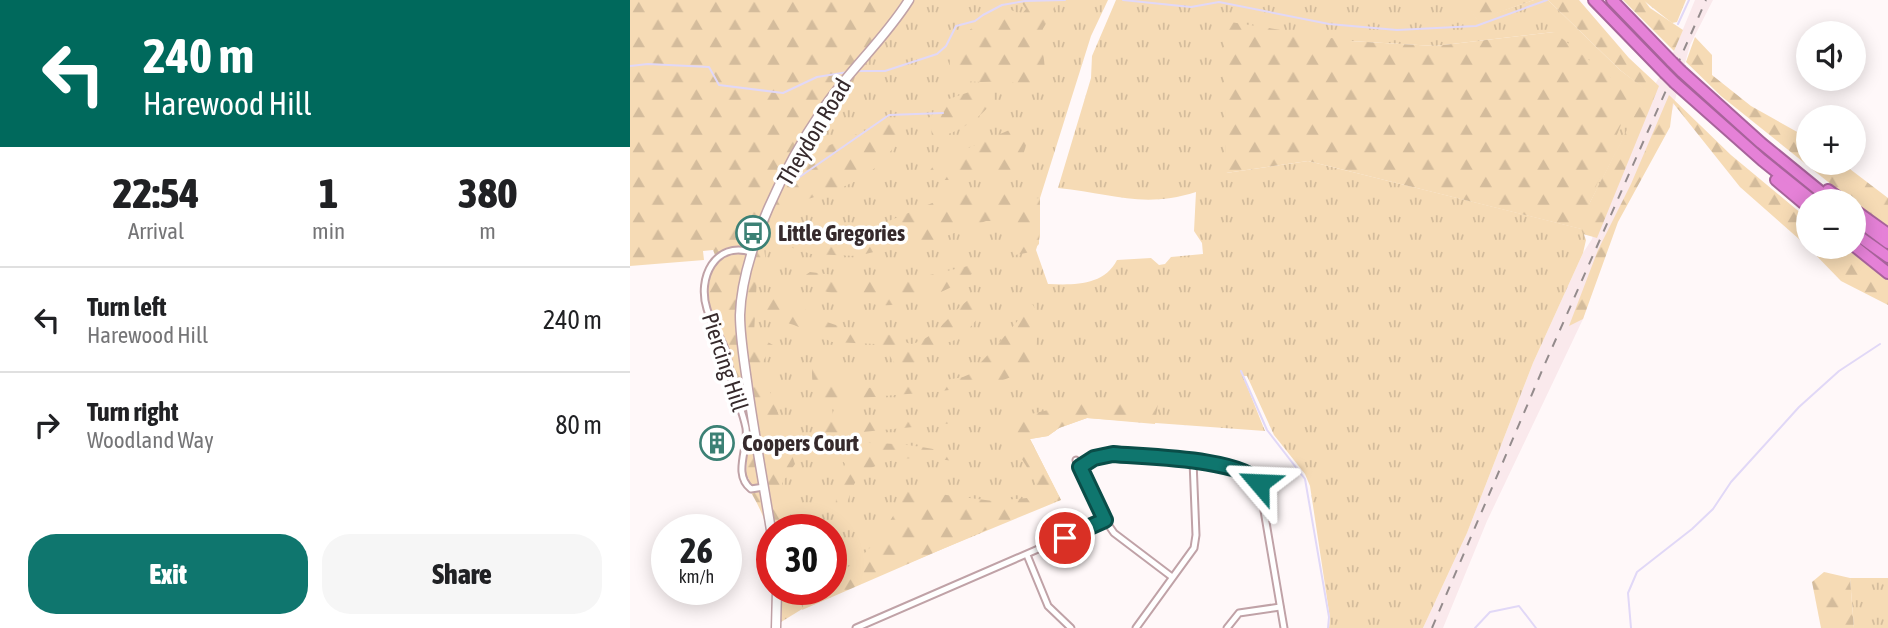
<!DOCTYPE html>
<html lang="en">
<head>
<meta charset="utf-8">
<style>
  body { margin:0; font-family:"Asap Condensed",sans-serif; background:#f6f6f6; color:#202124; height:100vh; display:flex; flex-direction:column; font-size:26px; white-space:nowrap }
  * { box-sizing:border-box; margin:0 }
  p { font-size:23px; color:#757577 }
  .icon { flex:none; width:38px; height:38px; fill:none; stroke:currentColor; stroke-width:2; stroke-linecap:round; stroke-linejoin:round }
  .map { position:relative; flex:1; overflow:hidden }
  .panel { display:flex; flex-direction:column; background:#fff; width:630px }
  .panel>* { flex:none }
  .banner { background:#00695c; color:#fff; overflow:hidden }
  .buttons { position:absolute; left:1166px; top:21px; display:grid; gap:14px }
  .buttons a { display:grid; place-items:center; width:70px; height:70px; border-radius:50%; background:#fff; box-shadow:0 4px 18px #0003; font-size:35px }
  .speed { position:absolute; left:21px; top:514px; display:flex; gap:14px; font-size:35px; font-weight:700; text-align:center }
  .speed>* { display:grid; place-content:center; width:91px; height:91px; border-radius:50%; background:#fff; box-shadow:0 4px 18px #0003; line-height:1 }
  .speed small { font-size:18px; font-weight:400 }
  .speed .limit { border:10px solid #d22; background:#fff; color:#111 }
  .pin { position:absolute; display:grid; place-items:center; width:60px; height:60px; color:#fff; margin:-30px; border:4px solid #fff; border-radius:50%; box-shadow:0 2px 7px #0007 }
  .me { position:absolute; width:77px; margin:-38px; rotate:296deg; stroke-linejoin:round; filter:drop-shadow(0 0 5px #0008) }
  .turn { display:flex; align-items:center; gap:24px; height:147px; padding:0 28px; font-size:32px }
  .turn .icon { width:91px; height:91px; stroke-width:2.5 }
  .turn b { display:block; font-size:49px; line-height:60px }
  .eta { display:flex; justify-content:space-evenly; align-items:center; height:119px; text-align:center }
  .eta b { font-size:42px; font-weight:800; line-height:49px }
  .action { display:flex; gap:14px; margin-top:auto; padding:14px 28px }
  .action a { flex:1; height:80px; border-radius:28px; background:#0f766e; color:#fff; font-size:28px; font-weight:800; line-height:80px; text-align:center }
  .action a+a { background:#f6f6f6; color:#202124 }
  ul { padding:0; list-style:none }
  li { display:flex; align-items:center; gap:21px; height:105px; padding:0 28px; border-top:2px solid #e0e0e0 }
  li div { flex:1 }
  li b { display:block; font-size:26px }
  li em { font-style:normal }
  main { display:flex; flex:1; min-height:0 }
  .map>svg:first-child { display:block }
  .built { fill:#fae9ec }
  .grass { fill:url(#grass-tufts) }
  .forest { fill:url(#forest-firs) }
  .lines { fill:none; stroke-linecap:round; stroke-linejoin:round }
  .stream { stroke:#e1d8f7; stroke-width:2 }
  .street-casing { stroke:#c0a2a7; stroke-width:9 }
  .secondary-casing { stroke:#c0a2a7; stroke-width:11 }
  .highway-casing { stroke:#a8639b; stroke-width:14 }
  .street { stroke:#fff; stroke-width:5 }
  .secondary { stroke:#fff; stroke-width:8 }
  .highway { stroke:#e581d7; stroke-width:10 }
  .rail { stroke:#948b8c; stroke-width:2; stroke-dasharray:9 9; stroke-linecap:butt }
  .highway-bridge-casing { stroke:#a8639b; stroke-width:14; stroke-linecap:butt }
  .highway-bridge { stroke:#e581d7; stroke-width:10 }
  .route-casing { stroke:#0a4d48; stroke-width:18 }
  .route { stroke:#0f766e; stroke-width:12 }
  .labels { text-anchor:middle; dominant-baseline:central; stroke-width:7; stroke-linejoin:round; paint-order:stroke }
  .street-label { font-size:23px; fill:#362a2c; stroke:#fff }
  .poi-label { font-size:23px; font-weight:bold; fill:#362a2c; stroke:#fff; text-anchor:start }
</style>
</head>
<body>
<main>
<section class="panel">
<div class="banner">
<div class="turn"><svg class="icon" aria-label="left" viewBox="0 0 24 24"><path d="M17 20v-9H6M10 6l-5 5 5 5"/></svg><div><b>240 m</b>Harewood Hill</div></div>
</div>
<div class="eta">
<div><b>22:54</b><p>Arrival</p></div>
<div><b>1</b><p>min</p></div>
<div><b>380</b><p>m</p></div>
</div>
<ul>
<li><svg class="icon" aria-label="left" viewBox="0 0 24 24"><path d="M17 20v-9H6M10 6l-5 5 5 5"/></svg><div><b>Turn left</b><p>Harewood Hill</p></div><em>240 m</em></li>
<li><svg class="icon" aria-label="right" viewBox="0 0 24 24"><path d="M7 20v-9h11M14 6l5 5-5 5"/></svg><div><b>Turn right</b><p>Woodland Way</p></div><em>80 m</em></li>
</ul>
<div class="action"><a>Exit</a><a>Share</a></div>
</section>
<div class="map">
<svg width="1258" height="628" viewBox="0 0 1258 628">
  <defs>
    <pattern id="grass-tufts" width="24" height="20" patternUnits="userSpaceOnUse" patternTransform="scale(1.75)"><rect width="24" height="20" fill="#f6dbb5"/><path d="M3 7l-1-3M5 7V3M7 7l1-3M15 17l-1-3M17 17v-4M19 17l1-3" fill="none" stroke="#d4bc9c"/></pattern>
    <pattern id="forest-firs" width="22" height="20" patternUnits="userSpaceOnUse" patternTransform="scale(1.75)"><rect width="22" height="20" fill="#f6dbb5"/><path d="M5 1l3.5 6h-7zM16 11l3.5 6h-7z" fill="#d4bc9c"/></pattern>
  </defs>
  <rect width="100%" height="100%" fill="#fff8f9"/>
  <path class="built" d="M1065 0H1083L1060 45 1038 126 976 241 953 319 857 521 813 628H793L837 533 903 363 953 253 962 239 967 221 1015 102 1044 51Z"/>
  <g class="grass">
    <path d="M282 0H478L461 36 410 198V237L406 250 418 284C443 285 474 286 487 260L521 258 529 265 535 264 541 257 573 254 572 243 564 231 566 192C512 209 481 193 428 188L461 78 462 56 486 0H834L847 19 904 0H918L990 70 1018 91 952 218 924 32 805 46 720 41 596 173 678 161 952 229 956 240 953 253 903 363 837 533 793 628H699L700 618 680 486 675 474 644 435 617 376H613L635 431 457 418 429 428 418 436 400 439 431 500 182 603 151 622 152 590H201V530H149L118 319 126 249 133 228 80 202Z"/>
    <path d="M1013 0H1056L1047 22 1042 23Z"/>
    <path d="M1220 578H1258V628H1224Z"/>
  </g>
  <g class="forest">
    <path d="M0 0H282L263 32 201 100 194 111 197 114V118L186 144 190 148 195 147 249 125 265 123 272 126 274 130C270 140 263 148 256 157 230 187 196 192 161 205 150 209 145 219 134 224L125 223 114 246H106L85 255 83 250 73 251 74 260 0 266Z"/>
    <path d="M390 0 405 2 427 0 420 17 408 37C414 53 418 72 411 90L407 92C385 74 353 87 327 79L324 73 320 72C317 44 337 29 360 18 366 15 375 9 381 10 385 11 388 14 391 15L396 9Z"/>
    <path d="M833 0H904L847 20Z"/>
    <path d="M918 0H949L999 58 1029 86 967 238 953 234 951 229 678 161 596 173 594 21 720 41 805 46 924 32 1003 95 958 206 1017 91 990 70Z"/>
    <path d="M993 0H1014L1020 8 1053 30 1044 51Z"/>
    <path d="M1065 37 1082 55V75L1121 106 1178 138V163H1212L1258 198V230L1091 96 1056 62Z"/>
    <path d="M345 90H356L363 93 364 97C359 114 319 140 302 136L300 120 307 103Z"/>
    <path d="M1039 95 1101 155 1178 219V247L1110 187 1043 103 1040 127 988 222 953 319 939 326 968 250 1001 184Z"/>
    <path d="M391 125H395C402 138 392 160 384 170L327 180H301L299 172 306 162Z"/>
    <path d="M370 187 383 189 384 196 388 200 410 198 409 244 401 252 385 255 383 253 384 232 382 227 369 221H356L298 243 273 245 227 256 181 254 160 247 157 238 158 234 166 231 212 232 235 225 244 227 312 199Z"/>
    <path d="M1178 247H1214L1258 280V305L1211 281Z"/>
    <path d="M134 248 136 263 127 276 124 334 143 345 130 366 146 407 165 464 152 483 161 530H142V548C137 523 129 503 114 482L119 479 116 475 118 429 97 351 79 308 78 290 82 266 98 252Z"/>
    <path d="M338 266H341L343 273C325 290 277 307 252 305 238 304 224 299 210 295 196 292 181 288 171 278L180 272 266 283Z"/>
    <path d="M350 293 352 295 351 311 348 318 331 338 302 348 289 361 274 367 265 364 254 347 246 344 202 342 164 325 141 318 135 311 137 301C160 290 177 315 197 322 216 330 237 329 257 334 267 336 273 343 282 344 312 336 323 305 350 293Z"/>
    <path d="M402 304 408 312C408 328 408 352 399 365 384 389 284 393 254 396 238 398 216 398 202 408L203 415C232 430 299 411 334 419V422L212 434 207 437V441L212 444C255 441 299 445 341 459 332 464 320 460 309 459 284 456 242 458 226 481 220 491 218 503 213 512L205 514 207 484 215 464C211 457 204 454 201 447 193 431 178 381 183 365L207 372 213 384C235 394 307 382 333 377L340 374 367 345Z"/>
    <path d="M457 401 528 403 525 424 457 418 429 428 418 436 400 439 431 500 419 503 374 430 375 420Z"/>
    <path d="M278 490 363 501 397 498 405 509 172 610 177 590H201V577C238 560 259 525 278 490Z"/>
    <path d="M1194 572 1220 578 1224 628H1191L1182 582Z"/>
  </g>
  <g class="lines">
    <g class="stream">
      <path d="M493 0 561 7 589 2 699 24 767 30 846 26 917 0"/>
      <path d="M1048 24 1059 0"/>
      <path d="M0 66 18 64 79 67 89 85 153 93 187 77 218 72"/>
      <path d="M227 71H255L307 54 316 46 326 26 345 21 353 15 372 5 395 1 435 0"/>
      <path d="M168 178 259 115 313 113"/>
      <path d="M611 371 637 430 675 479 699 617 698 628"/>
      <path d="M845 628 860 612 889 606 906 628"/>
      <path d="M1001 628 998 593 1007 572 1062 529 1083 509 1101 482 1169 407 1209 371 1250 344"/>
    </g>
    <g class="street-casing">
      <g id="street">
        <path d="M121 252C85 241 67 278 77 309 81 323 90 335 95 349 99 361 100 374 103 386 107 400 113 413 116 428 119 448 102 474 121 489L134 487"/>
        <path d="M446 460 475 520 484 533 542 577"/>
        <path d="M450 467 464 458 483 454 578 462 624 477 630 487 654 628"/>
        <path d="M397 555 418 606 441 628"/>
        <path d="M226 628 475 520"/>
        <path d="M506 628 564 548 566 535 563 461"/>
        <path d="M597 628 609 613 650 607"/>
      </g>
    </g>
    <g class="secondary-casing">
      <g id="secondary">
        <path d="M142 536C134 487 125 438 118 389 115 365 110 339 110 315 112 250 157 162 193 109 219 70 254 40 279 0"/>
        <path d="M146 628 147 590"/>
      </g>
    </g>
    <g class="highway-casing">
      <g id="highway">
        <path d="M964 0 1035 73"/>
        <path d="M982 0 1042 62"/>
        <path d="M1051 71 1131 143 1202 201"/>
        <path d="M1045 83 1132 160 1183 201"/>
        <path d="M1146 180 1178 207"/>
        <path d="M1198 190 1213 201"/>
        <path d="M1223 209 1258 234"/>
        <path d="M1223 217 1258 243"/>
        <path d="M1223 232 1258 257"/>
        <path d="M1223 245 1258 273"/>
      </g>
    </g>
    <use href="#street" class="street"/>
    <use href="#secondary" class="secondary"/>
    <use href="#highway" class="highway"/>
    <path class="rail" d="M802 628 914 366 1076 0"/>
    <g class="highway-bridge-casing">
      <g id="highway-bridge">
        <path d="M1042 62 1051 71"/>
        <path d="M1035 73 1045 83"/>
      </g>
    </g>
    <use href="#highway-bridge" class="highway-bridge"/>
  </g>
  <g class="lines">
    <g class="route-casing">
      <path id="route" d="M435 538 475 520 450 467 464 458 483 454C513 457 612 458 629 483"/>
    </g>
    <use href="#route" class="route"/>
  </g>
  <defs>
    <g id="bus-ring" transform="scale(1.75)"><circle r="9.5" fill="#fff" stroke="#3c8175" stroke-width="1.5"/><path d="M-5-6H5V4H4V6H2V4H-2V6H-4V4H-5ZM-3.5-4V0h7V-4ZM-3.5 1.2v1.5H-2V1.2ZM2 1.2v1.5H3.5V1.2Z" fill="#3c8175"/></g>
    <g id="building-ring" transform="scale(1.75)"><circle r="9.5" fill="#fff" stroke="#3c8175" stroke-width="1.5"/><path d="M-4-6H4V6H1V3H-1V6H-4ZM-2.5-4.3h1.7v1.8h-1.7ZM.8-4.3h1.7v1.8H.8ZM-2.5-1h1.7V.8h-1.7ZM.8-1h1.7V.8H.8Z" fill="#3c8175"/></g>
  </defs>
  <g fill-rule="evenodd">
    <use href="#bus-ring" x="123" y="233"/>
    <use href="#building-ring" x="87" y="443"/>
  </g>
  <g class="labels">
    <g class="street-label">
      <text transform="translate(184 132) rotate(-59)">Theydon Road</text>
      <text transform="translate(95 362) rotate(72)">Piercing Hill</text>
    </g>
    <g class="poi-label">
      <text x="148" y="233">Little Gregories</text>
      <text x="112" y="443">Coopers Court</text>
    </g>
  </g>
</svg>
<div class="buttons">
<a><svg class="icon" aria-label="sound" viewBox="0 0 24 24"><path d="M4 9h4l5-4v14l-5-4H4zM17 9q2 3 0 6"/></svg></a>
<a>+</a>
<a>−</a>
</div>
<div class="speed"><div>26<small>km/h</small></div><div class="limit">30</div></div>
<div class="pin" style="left:435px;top:538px;background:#d93025"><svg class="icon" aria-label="arrive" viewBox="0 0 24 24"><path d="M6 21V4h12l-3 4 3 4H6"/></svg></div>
<svg class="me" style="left:629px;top:483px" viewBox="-20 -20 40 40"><path d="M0-17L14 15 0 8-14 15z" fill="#0f766e" stroke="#fff" stroke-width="4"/></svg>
</div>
</main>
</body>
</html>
